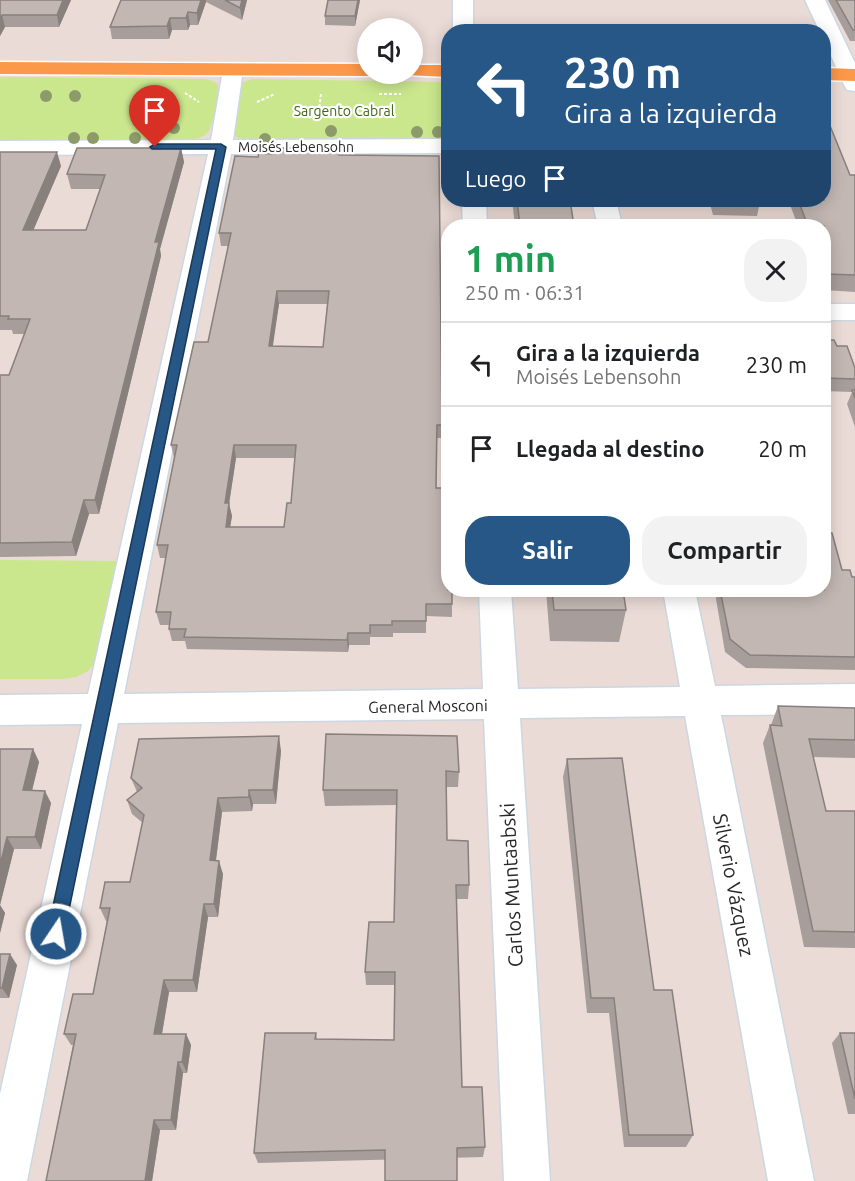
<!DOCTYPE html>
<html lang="es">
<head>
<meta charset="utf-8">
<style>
  body { margin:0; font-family:Ubuntu,sans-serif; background:#f2f2f2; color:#202124; height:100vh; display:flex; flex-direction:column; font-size:22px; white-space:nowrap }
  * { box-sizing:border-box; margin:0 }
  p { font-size:20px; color:#757577 }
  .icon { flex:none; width:33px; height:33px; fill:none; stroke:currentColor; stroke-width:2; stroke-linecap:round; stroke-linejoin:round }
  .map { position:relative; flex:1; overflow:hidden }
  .drawer { position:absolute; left:441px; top:219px; width:390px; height:378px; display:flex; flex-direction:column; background:#fff; border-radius:24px; box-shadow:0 3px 15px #0003 }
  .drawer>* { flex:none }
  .banner { position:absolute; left:441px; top:24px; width:390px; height:183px; border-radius:24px; box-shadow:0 3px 15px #0003; background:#275787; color:#fff; overflow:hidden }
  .tools { position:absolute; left:357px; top:18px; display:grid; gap:12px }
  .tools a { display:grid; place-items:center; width:66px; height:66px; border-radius:50%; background:#fff; box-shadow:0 3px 15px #0003; font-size:30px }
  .pin { position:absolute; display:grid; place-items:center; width:51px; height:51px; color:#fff; margin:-62px -26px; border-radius:50% 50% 50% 0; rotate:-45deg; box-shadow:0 0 6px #0007 }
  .pin .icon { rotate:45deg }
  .me { position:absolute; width:66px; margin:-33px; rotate:12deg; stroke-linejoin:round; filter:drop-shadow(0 0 4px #0008) }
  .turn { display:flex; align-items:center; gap:21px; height:126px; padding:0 24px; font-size:27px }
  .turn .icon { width:78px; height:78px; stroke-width:2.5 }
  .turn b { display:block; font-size:42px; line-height:51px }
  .then { display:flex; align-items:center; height:57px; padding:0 24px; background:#0003; gap:12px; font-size:22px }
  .round { display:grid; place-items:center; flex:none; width:63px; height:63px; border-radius:24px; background:#f2f2f2 }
  .summary { display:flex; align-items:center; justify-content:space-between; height:102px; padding:0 24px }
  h1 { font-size:36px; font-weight:600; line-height:45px; color:#1e9e55 }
  .primary-button { display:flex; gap:12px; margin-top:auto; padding:12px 24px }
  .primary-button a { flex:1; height:69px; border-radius:24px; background:#275787; color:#fff; font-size:24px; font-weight:600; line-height:69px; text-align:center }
  .primary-button a+a { background:#f2f2f2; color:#202124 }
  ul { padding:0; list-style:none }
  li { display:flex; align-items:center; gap:18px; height:84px; padding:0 24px; border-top:2px solid #e0e0e0 }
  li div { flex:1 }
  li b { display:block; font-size:22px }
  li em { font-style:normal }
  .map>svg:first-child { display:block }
  .green { fill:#cae78d }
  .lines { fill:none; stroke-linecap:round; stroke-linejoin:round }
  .minor-casing { stroke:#cbd7e2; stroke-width:3 }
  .major-casing { stroke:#fff; stroke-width:3 }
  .path { stroke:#fff; stroke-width:2; stroke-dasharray:3 2; stroke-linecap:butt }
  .minor { fill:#fff; fill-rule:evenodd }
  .major { fill:#fc984a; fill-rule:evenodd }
  .tree { fill:#8d9b6b }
  .wall { fill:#a79d9a; fill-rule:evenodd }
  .shaded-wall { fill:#88807d }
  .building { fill:#c2b7b3; stroke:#88807d; stroke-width:1.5; fill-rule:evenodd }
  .route { fill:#275787; stroke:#193958; stroke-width:1.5 }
  .labels { text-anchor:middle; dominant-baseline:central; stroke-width:4.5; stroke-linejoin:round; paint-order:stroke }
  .far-park-label { font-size:14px; fill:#406713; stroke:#fff }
  .far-street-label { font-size:14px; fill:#272727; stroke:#fff }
  .street-label { font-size:16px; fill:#272727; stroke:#fff }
  .near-street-label { font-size:20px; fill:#272727; stroke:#fff }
</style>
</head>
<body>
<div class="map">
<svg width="855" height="1181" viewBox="0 0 855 1181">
  <rect width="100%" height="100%" fill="#ebdbd6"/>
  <g class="green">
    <path d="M0 77 206 79 217 83C221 90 213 124 208 132 205 136 200 138 195 139L0 141Z"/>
    <path d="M252 79 448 82V141L243 140 232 135 241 83Z"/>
    <path d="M0 560 120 561 99 658 88 671 76 677 62 679H0Z"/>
  </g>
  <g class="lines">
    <g class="minor-casing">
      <g id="minor">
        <rect x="453" y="0" width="20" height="32"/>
        <path d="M805 0H825L855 63V91L847 90 844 85 824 40V32H820Z"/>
        <path d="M233 64 240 66 243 70 233 140 448 139V153L231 154 124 694 483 689 479 590H511L518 689 680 687 663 590H695L715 686 855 684V714L721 715 814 1181H768L685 716 520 718 550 1181H504L484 719 118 723 27 1181H0V1094L82 724 0 725V695L88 694 208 154 0 155V141L211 140 223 70 226 66Z"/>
        <path d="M462 200H486L487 226H463Z"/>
        <path d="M592 200H616L622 226H598Z"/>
        <rect x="824" y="304" width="31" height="16"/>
      </g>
    </g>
    <g class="major-casing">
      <g id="major">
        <path d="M0 62 368 64V74H376L368 76 0 74Z"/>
        <path d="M412 65H448V77L405 75 403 74H412Z"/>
        <path d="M824 68 855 69V81L824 80Z"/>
      </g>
    </g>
    <g class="path">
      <path d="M185 93 199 102"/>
      <path d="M379 94H401"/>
      <path d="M257 102 275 94"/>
      <path d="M318 117 321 94"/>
    </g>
    <use href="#minor" class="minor"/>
    <use href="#major" class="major"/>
  </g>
  <g class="tree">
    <circle cx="46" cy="96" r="6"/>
    <circle cx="75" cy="96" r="6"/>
    <circle cx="174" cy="128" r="6"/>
    <circle cx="331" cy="131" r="6"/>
    <circle cx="417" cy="132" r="6"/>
    <circle cx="438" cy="132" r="6"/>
    <circle cx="74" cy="138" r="6"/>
    <circle cx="93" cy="138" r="6"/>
    <circle cx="135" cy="138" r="6"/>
    <circle cx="265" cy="139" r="6"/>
  </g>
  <g class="wall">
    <path d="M0 0H71L59 27H5L0 36Z"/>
    <path d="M121 0H247L242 20 206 2 198 25H190L188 30H172L169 39H112L110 27Z"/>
    <path d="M328 0H360L355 26 325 25V16Z"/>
    <path d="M828 0H855V41H850Z"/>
    <path d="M181 148 184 162 160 249 161 256 99 514H89L76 556 0 557V375H9L25 334H13L12 330H0V152L61 166 33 230H86L100 189H71L67 174Z"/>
    <path d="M340 148V155L442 425V438H437L436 488 452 590V617L426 616V633H393V637H370V645H349L348 652 187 649 185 641H172L169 629V625H160L156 612 166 558H160L157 545 174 458 171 445 208 342 228 246H221L219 233 258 157 273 154ZM279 304H327L323 347 272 346ZM236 458H295L291 503 284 527H230L232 516 229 504Z"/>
    <path d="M850 175 855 176V292L824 290V226H798L789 202 790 200H824Z"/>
    <path d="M512 200H570L574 226H515Z"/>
    <path d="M709 200H759L760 202 757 216 713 215Z"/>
    <path d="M824 340 837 346 855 368V427L847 404 852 392 824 391Z"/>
    <path d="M842 570 852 577H855V670L746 668 725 652 716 599 718 590Z"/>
    <path d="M546 590H623L626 610 619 642 550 641Z"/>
    <path d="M778 706 855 708V758L813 757 826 811H855V948L804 947 763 743 770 725H771Z"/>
    <path d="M326 734 459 772 458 787H447V840L469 885 468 899H456L462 1087 485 1147 483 1157 258 1163 254 1153 316 1033 317 1039 394 1040 395 985H366L365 972 394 922 396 805 325 806 323 790Z"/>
    <path d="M0 749H33L39 762 32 790 51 803 41 849H14L0 905 5 913 0 933Z"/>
    <path d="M281 751 276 804H253L252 811 222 812 216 861 223 874 218 917H208L197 992H169L162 1034H186L191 1045 187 1073H183L176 1130H160L152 1181H46L73 1045H71L64 1034 93 994 107 921H106L100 908 130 882 143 823 132 814 127 800 137 792 131 778Z"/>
    <path d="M567 759 654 990 693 1135 686 1147H624L609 1013H587L563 777Z"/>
    <path d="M0 954 17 965 9 998H0Z"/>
    <path d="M840 1033H855V1114H848L832 1043Z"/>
  </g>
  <g class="shaded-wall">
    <path d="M63 0H71L59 27 57 15Z"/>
    <path d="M201 0H206V2L198 25 197 13Z"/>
    <path d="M242 0H247L242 20 240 8Z"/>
    <path d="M358 0H360L355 26V16Z"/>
    <path d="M188 12 190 25 188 30 186 18Z"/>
    <path d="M2 15 5 27 0 36V18Z"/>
    <path d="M170 18 172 30 169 39 167 26Z"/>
    <path d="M181 148 184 162 160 249 161 256 99 514 95 500 155 242Z"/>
    <path d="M57 152 61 166 27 245 23 230Z"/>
    <path d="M277 291 279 304 271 359 269 346Z"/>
    <path d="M234 445 236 458 229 504 232 516 228 540 226 527 225 503Z"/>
    <path d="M84 500 89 514 76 556 72 542Z"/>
    <path d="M348 633 349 645 348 652 347 640Z"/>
    <path d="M279 736 281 751 276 804 273 790Z"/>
    <path d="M33 749 39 762 29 803 23 790Z"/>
    <path d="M249 790 253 804 252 811 249 797Z"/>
    <path d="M45 791 51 803 41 849 35 837Z"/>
    <path d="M218 798 222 812 214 874 210 860Z"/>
    <path d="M7 837 14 849 0 905 5 913 0 933V865Z"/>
    <path d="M219 861 223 874 218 917 214 904Z"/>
    <path d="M204 904 208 917 197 992 193 980Z"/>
    <path d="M10 954 17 965 9 998 2 988Z"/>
    <path d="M164 980 169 992 160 1045 154 1034Z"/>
    <path d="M186 1034 191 1045 187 1073 182 1062Z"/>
    <path d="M178 1062 183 1073 176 1130 171 1120Z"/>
    <path d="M154 1120 160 1130 152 1181H145Z"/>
  </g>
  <g class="building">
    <path d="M0 0H63L57 15H2L0 18Z"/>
    <path d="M121 0H201L197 13 188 12 186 18H170L167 26 110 27Z"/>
    <path d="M225 0H242L240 8Z"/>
    <path d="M328 0H358L355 16H325Z"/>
    <path d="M836 0H855V30H853Z"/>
    <path d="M824 111 850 175H855V275L826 274 824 267V226H808L798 200H824Z"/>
    <path d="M77 148H181L155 242H159L95 500H84L72 542 0 543V375H9L30 319H8L9 316H0V152H57L23 230H86L105 175 67 174Z"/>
    <path d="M274 148H340L339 155 439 156 442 425H437L436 488H448V590H452V604H426V621H392V625H370V633H348L347 640 184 637 186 629H169L171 612H156L168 545H157L177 445H171L194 342H208L231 233H219L235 156 258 157 259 153 273 154ZM277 291H329L323 347 269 346ZM234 445H296L291 503H287L284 527H226L229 503H225Z"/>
    <path d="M517 200H570L574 226H520Z"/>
    <path d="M715 200H759L760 202H715Z"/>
    <path d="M824 340H834L837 346H847L855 368V379L824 378Z"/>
    <path d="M852 390H855V398Z"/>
    <path d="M824 533H832L842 570H850L852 577H855V657L750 655 730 639 720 590H824Z"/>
    <path d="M552 590H623L626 610H554Z"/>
    <path d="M778 706 855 708V740L809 739 826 811H855V932L813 931 770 725 782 726Z"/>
    <path d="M326 734 457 736 459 772 446 771 447 840 468 841 469 885H456L462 1087H482L485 1147 457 1148V1181H385V1150L254 1153 265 1033H316L315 1039 394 1040 395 972H365L369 922H394L397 790H323Z"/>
    <path d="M279 736 273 790H249V797L218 798 210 860 219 861 214 904H204L193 980H164L154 1034H186L182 1062H178L171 1120H154L145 1181H46L76 1034H64L73 994H93L110 908H100L105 882H130L144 815 127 800 142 788 131 778 139 739Z"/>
    <path d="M0 749H33L23 790 45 791 35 837H7L0 865Z"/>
    <path d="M622 758 654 990H672L693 1135H629L614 998H591L567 759Z"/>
    <path d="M0 954H10L2 988H0Z"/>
    <path d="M840 1033H855V1099Z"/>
  </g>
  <path class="route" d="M155 144H221L226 147 64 934 62 940 56 942 50 940 47 934 216 149H152L150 147Z"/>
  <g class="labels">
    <g class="far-park-label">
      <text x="344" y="111">Sargento Cabral</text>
    </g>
    <g class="far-street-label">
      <text x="296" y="147">Moisés Lebensohn</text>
    </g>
    <g class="street-label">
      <text transform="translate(428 706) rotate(-1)">General Mosconi</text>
    </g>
    <g class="near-street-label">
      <text transform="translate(511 885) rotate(-93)">Carlos Muntaabski</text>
      <text transform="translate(734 885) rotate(79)">Silverio Vázquez</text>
    </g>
  </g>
</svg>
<div class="tools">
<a><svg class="icon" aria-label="sound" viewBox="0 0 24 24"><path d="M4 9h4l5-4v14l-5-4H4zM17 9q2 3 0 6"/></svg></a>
</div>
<div class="pin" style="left:155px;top:147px;background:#d93025"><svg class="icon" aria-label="arrive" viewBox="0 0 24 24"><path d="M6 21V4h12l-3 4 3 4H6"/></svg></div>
<svg class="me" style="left:56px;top:934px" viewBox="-20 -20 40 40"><circle r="17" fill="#275787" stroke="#fff" stroke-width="3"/><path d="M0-11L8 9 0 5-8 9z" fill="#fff"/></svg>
<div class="banner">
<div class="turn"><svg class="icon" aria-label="left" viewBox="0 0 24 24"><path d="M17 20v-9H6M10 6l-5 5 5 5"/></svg><div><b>230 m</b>Gira a la izquierda</div></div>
<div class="then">Luego<svg class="icon" aria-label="arrive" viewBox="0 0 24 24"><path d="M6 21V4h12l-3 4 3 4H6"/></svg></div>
</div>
<section class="drawer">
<div class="summary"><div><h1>1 min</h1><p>250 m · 06:31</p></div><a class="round"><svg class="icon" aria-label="close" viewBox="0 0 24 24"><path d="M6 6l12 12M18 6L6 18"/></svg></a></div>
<ul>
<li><svg class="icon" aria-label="left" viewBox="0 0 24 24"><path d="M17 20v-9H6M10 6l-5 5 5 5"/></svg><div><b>Gira a la izquierda</b><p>Moisés Lebensohn</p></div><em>230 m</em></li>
<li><svg class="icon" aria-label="arrive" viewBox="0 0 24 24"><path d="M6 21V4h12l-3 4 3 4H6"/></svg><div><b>Llegada al destino</b></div><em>20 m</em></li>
</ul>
<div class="primary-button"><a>Salir</a><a>Compartir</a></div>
</section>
</div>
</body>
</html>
